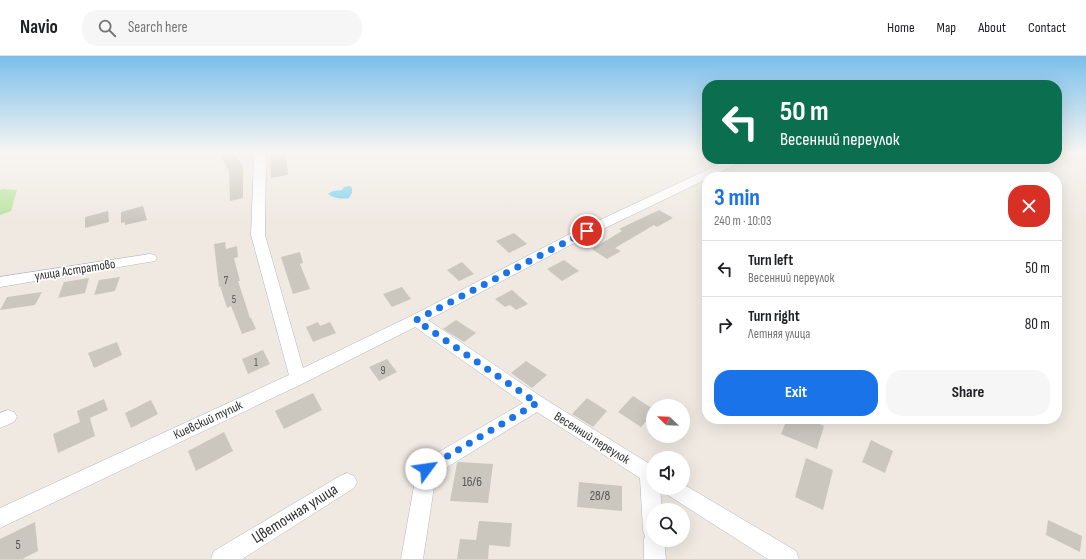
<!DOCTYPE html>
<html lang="en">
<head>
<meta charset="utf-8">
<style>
  body { margin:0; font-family:"Sofia Sans Condensed",sans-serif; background:#f6f6f6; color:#202124; height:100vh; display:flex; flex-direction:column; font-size:15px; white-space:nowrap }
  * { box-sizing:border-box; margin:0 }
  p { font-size:13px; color:#757577 }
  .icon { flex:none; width:22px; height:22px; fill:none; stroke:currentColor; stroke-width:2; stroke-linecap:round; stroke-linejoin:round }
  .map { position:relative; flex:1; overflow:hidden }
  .details { position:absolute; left:702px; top:116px; width:360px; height:252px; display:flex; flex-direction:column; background:#fff; border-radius:16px; box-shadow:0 4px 16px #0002 }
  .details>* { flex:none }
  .guide { position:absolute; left:702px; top:24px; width:360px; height:84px; border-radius:16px; box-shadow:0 4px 16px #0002; background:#0b6e4f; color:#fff; overflow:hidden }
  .needle { width:26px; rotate:293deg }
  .fabs { position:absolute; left:646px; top:343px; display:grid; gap:8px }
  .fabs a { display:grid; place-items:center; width:44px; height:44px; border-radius:50%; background:#fff; box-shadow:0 4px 16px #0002; font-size:20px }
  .pin { position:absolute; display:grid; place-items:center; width:34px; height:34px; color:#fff; margin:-17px; border:2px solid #fff; border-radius:50%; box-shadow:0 1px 4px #0007 }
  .me { position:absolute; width:44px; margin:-22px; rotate:59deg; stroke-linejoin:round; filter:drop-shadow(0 0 3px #0008) }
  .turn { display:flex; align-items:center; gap:14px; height:84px; padding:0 12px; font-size:18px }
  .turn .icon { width:52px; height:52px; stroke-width:2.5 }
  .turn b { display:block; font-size:28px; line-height:34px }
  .round { display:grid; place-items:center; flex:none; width:42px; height:42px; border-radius:16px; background:#f6f6f6 }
  .summary { display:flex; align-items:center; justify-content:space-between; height:68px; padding:0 12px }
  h1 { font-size:24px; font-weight:700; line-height:30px; color:#1a73e8 }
  .primary-button { display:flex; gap:8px; margin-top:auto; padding:8px 12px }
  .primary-button a { flex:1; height:46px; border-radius:16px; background:#1a73e8; color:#fff; font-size:16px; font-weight:700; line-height:46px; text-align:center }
  .primary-button a+a { background:#f6f6f6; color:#202124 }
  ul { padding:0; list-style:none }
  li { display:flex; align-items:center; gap:12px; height:56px; padding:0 12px; border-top:1px solid #e0e0e0 }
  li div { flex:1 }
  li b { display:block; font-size:15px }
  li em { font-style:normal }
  header { display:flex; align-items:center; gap:24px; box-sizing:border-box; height:56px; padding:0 20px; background:#fff; border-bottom:1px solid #e0e0e0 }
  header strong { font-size:19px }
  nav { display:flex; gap:22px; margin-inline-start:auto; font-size:14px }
  .search { width:280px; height:36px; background:#f6f6f6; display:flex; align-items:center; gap:10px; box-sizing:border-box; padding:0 14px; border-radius:16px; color:#757577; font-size:15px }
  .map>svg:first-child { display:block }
  .green { fill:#b6e59e }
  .water { fill:#75cff0 }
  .building { fill:#cbc7bf }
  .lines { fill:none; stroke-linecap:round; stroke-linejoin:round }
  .minor-casing { stroke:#b4b7c1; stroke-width:1 }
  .minor { fill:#fff; fill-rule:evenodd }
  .route { stroke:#1a73e8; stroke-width:7; stroke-dasharray:0 12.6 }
  .labels { text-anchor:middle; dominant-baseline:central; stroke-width:3.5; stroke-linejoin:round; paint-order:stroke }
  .number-label { font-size:11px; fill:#555452 }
  .street-label { font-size:13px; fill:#2e2e2e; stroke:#fff }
  .near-number-label { font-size:13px; fill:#555452 }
  .near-street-label { font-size:16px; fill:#2e2e2e; stroke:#fff }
</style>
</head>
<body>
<header>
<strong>Navio</strong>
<div class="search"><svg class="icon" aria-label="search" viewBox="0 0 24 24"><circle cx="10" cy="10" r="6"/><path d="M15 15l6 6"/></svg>Search here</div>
<nav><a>Home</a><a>Map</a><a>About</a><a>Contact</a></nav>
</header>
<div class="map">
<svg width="1086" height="503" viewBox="0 0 1086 503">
  <rect width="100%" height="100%" fill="#efe9e1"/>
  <path class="green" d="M3 133 17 134 11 155 0 159V134Z"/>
  <path class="water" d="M350 130 352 132V137L349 142C341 143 335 143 328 138L333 135 342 134 344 131Z"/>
  <g class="building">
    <path d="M234 96 243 111V142L230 145 229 115 220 99Z"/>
    <path d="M270 96H286L288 119 271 122Z"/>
    <path d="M143 150 147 164 125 169V166L121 167V156Z"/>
    <path d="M659 154 673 162 657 171 654 169 615 192 621 195 607 203 592 193 622 175 619 173Z"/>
    <path d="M108 155 109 166 85 172V161Z"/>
    <path d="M514 177 527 188 509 197 496 185Z"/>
    <path d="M225 186 226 193 237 190 238 201 234 202 240 225H238L250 262H251L256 273 242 278 231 250 227 252 220 230 219 231 214 188Z"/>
    <path d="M300 196 303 207 300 208 310 233 293 238 281 201Z"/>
    <path d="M564 204 579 215 562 225 547 213Z"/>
    <path d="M462 206 474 218 459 225 447 214Z"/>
    <path d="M120 221 115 235 94 239 99 224Z"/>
    <path d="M89 222 85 237 58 242 64 226Z"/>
    <path d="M402 231 411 243 392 251 383 238Z"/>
    <path d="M512 234 528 248 516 254 510 249 505 251 495 243Z"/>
    <path d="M42 236 35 249 0 254 7 241Z"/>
    <path d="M456 264 476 277 464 286 443 273Z"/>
    <path d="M318 266 320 270 330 266 336 277 313 286 306 271Z"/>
    <path d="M117 286 122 299 94 312 88 297Z"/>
    <path d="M263 294 270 308 248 318 242 303Z"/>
    <path d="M387 303 397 316 379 325 369 311Z"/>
    <path d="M526 305 547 319 532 332 511 317Z"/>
    <path d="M313 337 322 354 284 373 275 355Z"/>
    <path d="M633 340 653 353V358L641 371 618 356Z"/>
    <path d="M587 342 607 355 593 371 572 358Z"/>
    <path d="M104 343 108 354 90 362 95 380 58 397 53 378 80 366 77 355Z"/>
    <path d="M151 344 158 358 131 372 125 357Z"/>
    <path d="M787 363H808L824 370 817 393 781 378Z"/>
    <path d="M224 376 233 395 196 415 188 395Z"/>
    <path d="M871 384 893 395 885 417 862 406Z"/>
    <path d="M806 402 833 414 823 454 795 441Z"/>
    <path d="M459 406 493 408 488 447 450 445 457 407Z"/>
    <path d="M579 426 622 430V455L577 451Z"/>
    <path d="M1048 464 1082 480 1080 496 1046 479Z"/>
    <path d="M479 465 512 467 510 491 489 489 488 503H457L460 483 476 484Z"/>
    <path d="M35 466 38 495 22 503H0V483Z"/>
  </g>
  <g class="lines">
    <g class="minor-casing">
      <g id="minor">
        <path d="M252 96H262L266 102 265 179 303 312 411 260 568 179 730 103H745L743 105 710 121H707V123L578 185 428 264 543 342 653 410V432H660L662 454H653V484H664L666 503H644V484L645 480 643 474 640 422 537 356 436 418 423 503H401L417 413 420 407 523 347 415 271 304 327 0 472V452L289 319 251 179 254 102Z"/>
        <path d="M150 198 155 199 157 202 155 205 0 231V221Z"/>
        <path d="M8 354 14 356 17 361 14 366 0 372V357Z"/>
        <path d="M347 417 354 420 357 426 354 432 242 503H211L214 495 340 420Z"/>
        <path d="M683 428 796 495 799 503H768L666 438 663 432H683Z"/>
      </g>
    </g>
    <use href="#minor" class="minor"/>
  </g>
  <linearGradient id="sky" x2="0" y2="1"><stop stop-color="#7abfeb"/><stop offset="0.58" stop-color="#f8f5f2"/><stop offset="1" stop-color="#f8f5f2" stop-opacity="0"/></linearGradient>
  <rect width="1086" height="166" fill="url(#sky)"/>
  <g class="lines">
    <path class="route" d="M426 413 537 347 416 264 587 175"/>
  </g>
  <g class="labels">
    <g class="number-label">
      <text x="226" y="224">7</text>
      <text x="234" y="243">5</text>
      <text x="256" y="306">1</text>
      <text x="383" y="314">9</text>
    </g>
    <g class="street-label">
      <text transform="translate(75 214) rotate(-9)">улица Астратово</text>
      <text transform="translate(208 364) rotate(-25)">Киевский тупик</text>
      <text transform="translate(592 382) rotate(32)">Весенний переулок</text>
    </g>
    <g class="near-number-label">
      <text x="472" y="426">16/6</text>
      <text x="600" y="440">28/8</text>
      <text x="18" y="489">5</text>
    </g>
    <g class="near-street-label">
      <text transform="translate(295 458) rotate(-32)">Цветочная улица</text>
    </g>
  </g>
</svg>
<div class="fabs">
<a><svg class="needle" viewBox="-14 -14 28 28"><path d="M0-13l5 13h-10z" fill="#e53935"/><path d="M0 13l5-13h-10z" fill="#757577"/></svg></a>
<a><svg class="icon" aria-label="sound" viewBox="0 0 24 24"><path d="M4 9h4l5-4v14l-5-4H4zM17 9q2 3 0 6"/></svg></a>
<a><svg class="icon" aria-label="search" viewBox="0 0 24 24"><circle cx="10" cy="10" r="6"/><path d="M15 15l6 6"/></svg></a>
</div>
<div class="pin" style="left:587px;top:175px;background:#d93025"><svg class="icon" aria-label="arrive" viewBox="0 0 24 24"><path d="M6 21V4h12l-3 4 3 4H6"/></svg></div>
<svg class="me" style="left:426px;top:413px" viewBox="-20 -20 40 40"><circle r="19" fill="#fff"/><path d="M0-13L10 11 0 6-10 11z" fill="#1a73e8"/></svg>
<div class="guide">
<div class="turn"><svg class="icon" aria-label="left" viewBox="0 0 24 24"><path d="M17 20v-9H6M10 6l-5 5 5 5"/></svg><div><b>50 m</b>Весенний переулок</div></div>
</div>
<section class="details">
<div class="summary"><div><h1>3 min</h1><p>240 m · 10:03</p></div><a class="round" style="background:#d93025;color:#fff"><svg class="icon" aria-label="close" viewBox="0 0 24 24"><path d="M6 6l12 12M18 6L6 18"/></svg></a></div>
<ul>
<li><svg class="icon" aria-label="left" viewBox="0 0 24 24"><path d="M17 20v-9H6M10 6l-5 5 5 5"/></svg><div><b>Turn left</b><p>Весенний переулок</p></div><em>50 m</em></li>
<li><svg class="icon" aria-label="right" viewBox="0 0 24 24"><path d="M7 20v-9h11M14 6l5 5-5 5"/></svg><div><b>Turn right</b><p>Летняя улица</p></div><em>80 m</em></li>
</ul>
<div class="primary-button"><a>Exit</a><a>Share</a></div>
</section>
</div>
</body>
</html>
